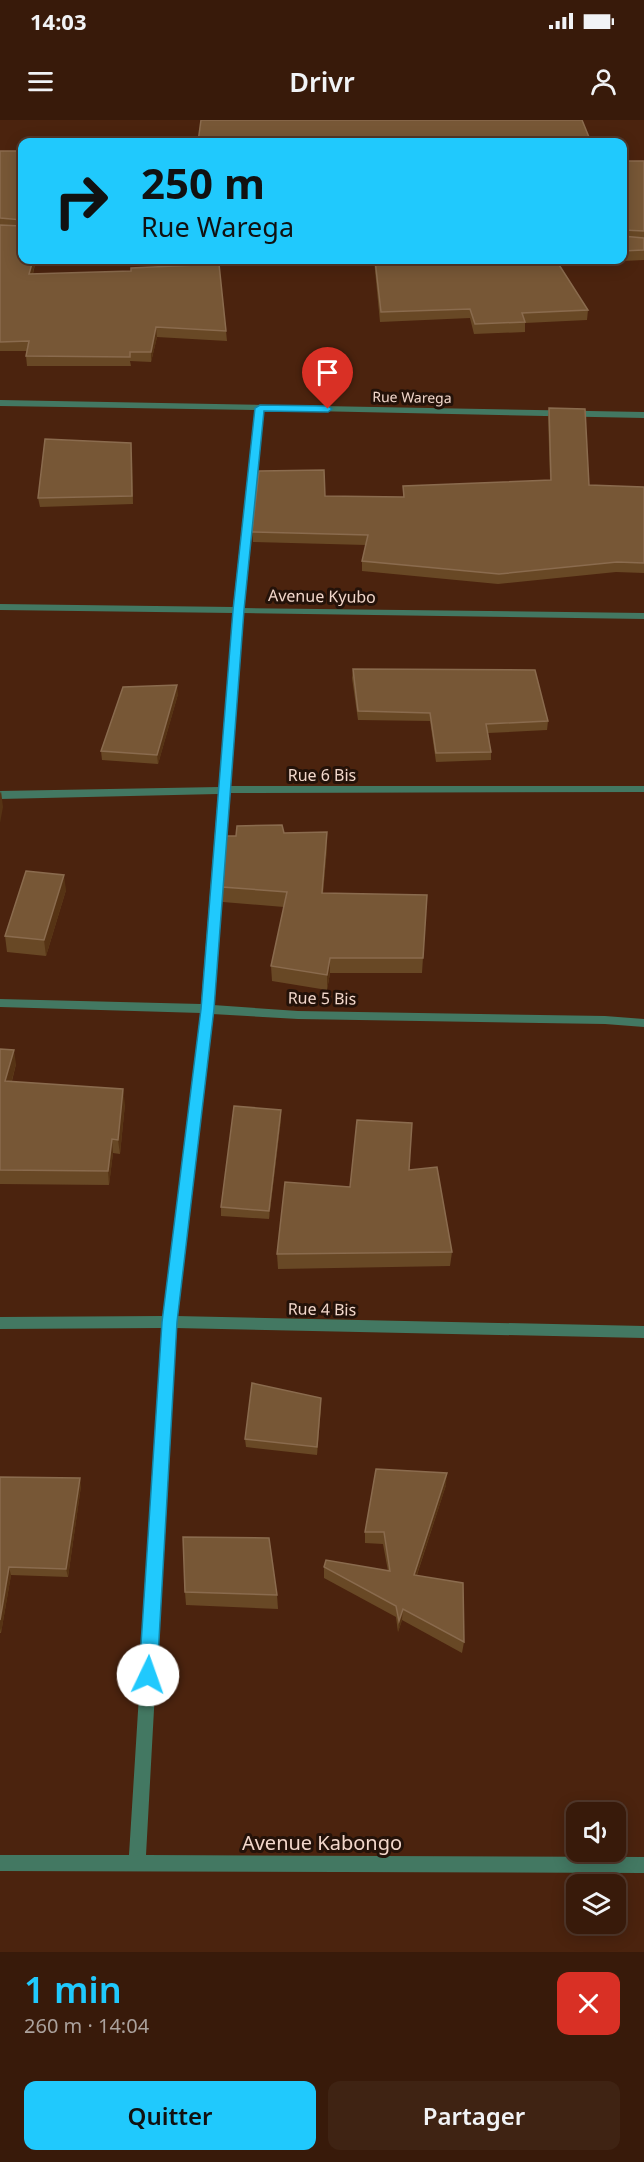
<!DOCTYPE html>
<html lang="fr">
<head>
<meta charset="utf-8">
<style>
  body { margin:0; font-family:"Noto Sans",sans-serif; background:#3f2313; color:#f1f3f6; height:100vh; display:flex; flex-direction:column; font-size:22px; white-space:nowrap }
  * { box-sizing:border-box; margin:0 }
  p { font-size:20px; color:#aba19c }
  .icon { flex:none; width:33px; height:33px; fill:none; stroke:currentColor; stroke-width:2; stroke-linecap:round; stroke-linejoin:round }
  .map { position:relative; height:1832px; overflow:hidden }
  .sheet { display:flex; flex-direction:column; background:#381a0a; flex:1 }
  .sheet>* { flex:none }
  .guide { position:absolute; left:18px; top:18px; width:609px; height:126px; border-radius:12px; box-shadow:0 3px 15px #0003,0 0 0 2px #52382b; background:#20c9fd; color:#111; overflow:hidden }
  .buttons { position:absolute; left:566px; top:1682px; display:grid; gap:12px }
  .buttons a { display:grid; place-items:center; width:60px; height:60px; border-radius:12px; background:#381a0a; box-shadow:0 3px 15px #0003,0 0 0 2px #52382b; font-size:30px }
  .pin { position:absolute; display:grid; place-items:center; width:51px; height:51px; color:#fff; margin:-62px -26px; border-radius:50% 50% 50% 0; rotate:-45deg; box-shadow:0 0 6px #0007 }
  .pin .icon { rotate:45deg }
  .me { position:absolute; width:66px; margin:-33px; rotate:3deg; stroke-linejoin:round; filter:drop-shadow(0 0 4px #0008) }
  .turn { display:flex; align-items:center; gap:21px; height:126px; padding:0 24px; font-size:27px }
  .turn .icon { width:78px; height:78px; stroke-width:2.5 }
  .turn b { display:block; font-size:42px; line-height:51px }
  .round { display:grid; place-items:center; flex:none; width:63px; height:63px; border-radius:12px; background:#3f2313 }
  .headline { display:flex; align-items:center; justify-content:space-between; height:102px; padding:0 24px }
  h1 { font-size:36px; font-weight:600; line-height:45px; color:#20c9fd }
  .action { display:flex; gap:12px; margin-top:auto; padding:12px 24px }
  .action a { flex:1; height:69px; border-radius:12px; background:#20c9fd; color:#111; font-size:24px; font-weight:600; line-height:69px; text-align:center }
  .action a+a { background:#3f2313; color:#f1f3f6 }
  .status { display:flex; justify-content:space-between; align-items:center; height:42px; padding:0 30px; background:#381a0a; direction:ltr }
  .status svg { height:16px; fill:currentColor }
  header { display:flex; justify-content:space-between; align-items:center; height:78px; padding:0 24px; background:#381a0a; font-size:27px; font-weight:600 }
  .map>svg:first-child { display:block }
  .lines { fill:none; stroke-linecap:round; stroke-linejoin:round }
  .minor { fill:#437862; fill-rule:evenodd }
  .wall { fill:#684825 }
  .shaded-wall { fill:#563314 }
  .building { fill:#775736; stroke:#8a6b4e; stroke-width:1.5 }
  .route { fill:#20c9fd; stroke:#1583a4; stroke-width:1.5 }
  .labels { text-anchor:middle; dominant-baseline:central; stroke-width:6; stroke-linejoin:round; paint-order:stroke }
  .far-street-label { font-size:14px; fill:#f2d7cb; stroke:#241209 }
  .street-label { font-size:16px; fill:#f2d7cb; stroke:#241209 }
  .near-street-label { font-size:20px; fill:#f2d7cb; stroke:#241209 }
</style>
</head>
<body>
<div class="status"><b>14:03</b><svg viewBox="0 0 49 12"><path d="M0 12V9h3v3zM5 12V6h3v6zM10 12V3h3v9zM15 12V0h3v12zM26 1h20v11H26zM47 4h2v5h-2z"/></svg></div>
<header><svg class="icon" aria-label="menu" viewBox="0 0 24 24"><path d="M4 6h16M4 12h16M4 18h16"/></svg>Drivr<svg class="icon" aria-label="person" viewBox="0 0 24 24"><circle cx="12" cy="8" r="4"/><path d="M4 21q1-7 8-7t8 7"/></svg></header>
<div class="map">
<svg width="644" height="1832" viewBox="0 0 644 1832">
  <rect width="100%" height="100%" fill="#4b230e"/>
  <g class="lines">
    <path class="minor" d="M0 280 644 292V298L264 290 243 488 644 493V499L243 493 230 666H644V672L229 673 213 885 298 891 605 896 644 899V907L605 904 298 899 212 894 176 1196 644 1206V1218L175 1208 146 1735 644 1737V1753L0 1751V1735H129L162 1208 0 1209V1197L163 1196 201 893 0 887V879L201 884 218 674 0 679V671L219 667 233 493 0 490V484L233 487 255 290 0 286Z"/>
  </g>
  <g class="wall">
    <path d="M0 31H22V140H36L33 154 226 211 227 221 157 217 151 242 130 241 131 246H27L26 236 27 231H0Z"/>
    <path d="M622 41H644V140L559 144 588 190 587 200 525 203V212L474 214 470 198 380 202 374 140H622Z"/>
    <path d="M549 288 589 365 644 367V453L616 452 498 464 362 451V441L366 425 253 422 252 412 325 376 403 377V366L550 360 548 298Z"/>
    <path d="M132 332 133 384 40 387 38 378Z"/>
    <path d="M353 549 548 601 547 610 488 613 491 632V640L436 642 430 601 358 600 352 558Z"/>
    <path d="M178 574 158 644 102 640 101 631Z"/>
    <path d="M327 712V728L323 773 427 775 422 853H330L327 870 272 861 271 846 284 787 223 782 222 767 236 716 284 713Z"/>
    <path d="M66 770 46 836 7 832 5 816Z"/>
    <path d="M0 929 16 944 12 961 125 984 120 1034 113 1033 109 1065 0 1064Z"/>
    <path d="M281 990V999L269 1099 221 1096V1087Z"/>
    <path d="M409 1050 452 1132 450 1146 278 1149 277 1134 350 1067Z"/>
    <path d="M321 1286 317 1335 246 1327 245 1319Z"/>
    <path d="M0 1357 81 1366 68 1457 11 1455 1 1513H0Z"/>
    <path d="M446 1365 417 1455 464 1522 462 1533 402 1500 398 1512 396 1497 324 1458V1447L388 1451 383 1424 365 1423V1412Z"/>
    <path d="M185 1472 277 1475 278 1489 186 1485Z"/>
  </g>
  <g class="shaded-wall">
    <path d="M33 140H36L30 163 29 154Z"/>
    <path d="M156 207 157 217 151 242V232Z"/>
    <path d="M177 565 178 574 158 644 157 635Z"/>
    <path d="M1 671 3 687 0 703V674Z"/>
    <path d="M327 712V728L322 788V773Z"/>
    <path d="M64 755 66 770 46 836 44 820Z"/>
    <path d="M330 838V853L327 870V855Z"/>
    <path d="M14 930 16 944 8 975 5 961Z"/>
    <path d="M123 969 125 984 120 1034 118 1020Z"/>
    <path d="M281 990V999L269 1099V1091Z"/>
    <path d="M112 1019 113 1033 109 1065 108 1051Z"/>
    <path d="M321 1278V1286L317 1335V1327Z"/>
    <path d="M447 1353 446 1365 413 1466 414 1455Z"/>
    <path d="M80 1358 81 1366 68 1457 66 1449Z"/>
    <path d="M9 1447 11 1455 1 1513 0 1508V1500Z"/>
    <path d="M403 1489 402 1500 398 1512 399 1501Z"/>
  </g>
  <g class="building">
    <path d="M201 0H582L591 22H198Z"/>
    <path d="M0 31H22V100L0 98Z"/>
    <path d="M622 41H644V111L623 110 622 112Z"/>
    <path d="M22 102V140H33L29 154 131 151V148L219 144 226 211 156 207 151 232H130V237L26 236 29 221 0 222V105L21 106Z"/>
    <path d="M622 116 644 118V130L622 131Z"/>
    <path d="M375 140H556L588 190 522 193 525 202 475 204 470 189 381 192Z"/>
    <path d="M549 288 585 289 589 365 644 367V443L617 442 499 454 362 441 368 415 252 412 259 351 324 350 325 376 404 377 403 366 551 360Z"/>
    <path d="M45 319 131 323 132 376 38 378Z"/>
    <path d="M353 549 535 550 548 601 486 604 491 632 436 633 430 593 358 591Z"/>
    <path d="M177 565 157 635 101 631 123 567Z"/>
    <path d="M282 705 284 713 327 712 322 773 427 775 423 838H330L327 855 271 846 287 772 222 767 226 716H236L237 706Z"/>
    <path d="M26 751 64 755 44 820 5 816Z"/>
    <path d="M0 929 14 930 5 961 123 969 118 1020 112 1019 108 1051 0 1050Z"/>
    <path d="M234 986 281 990 269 1091 221 1087Z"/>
    <path d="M357 1000 412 1003 409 1050 437 1047 452 1132 277 1134 285 1062 350 1067Z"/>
    <path d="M252 1263 321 1278 317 1327 245 1319Z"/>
    <path d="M376 1349 447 1353 414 1455 463 1463 464 1522 403 1489 399 1501 396 1486 324 1447 326 1440 390 1451 384 1412H365Z"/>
    <path d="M0 1357 80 1358 66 1449 9 1447 0 1500Z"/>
    <path d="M183 1417 269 1418 277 1475 185 1472Z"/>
  </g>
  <path class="route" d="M260 285 328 286 332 289 328 292 264 291 244 490 214 889 177 1202 157 1555 155 1561 148 1563 142 1561 139 1555 162 1202 201 889 233 490 255 288Z"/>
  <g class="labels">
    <g class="far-street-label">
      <text transform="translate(412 277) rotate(1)">Rue Warega</text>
    </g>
    <g class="street-label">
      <text transform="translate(322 476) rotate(1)">Avenue Kyubo</text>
      <text x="322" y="655">Rue 6 Bis</text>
      <text transform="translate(322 878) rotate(1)">Rue 5 Bis</text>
      <text transform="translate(322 1189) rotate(1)">Rue 4 Bis</text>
    </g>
    <g class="near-street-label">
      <text x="322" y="1722">Avenue Kabongo</text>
    </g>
  </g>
</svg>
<div class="buttons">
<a><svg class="icon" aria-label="sound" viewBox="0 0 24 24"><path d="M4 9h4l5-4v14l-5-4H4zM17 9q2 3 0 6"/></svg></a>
<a><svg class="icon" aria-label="layers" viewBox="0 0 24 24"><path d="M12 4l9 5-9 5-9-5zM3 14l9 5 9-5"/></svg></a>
</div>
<div class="pin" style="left:328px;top:289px;background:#d93025"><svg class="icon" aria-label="arrive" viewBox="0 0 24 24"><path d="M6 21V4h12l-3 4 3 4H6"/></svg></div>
<svg class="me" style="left:148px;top:1555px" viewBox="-20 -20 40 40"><circle r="19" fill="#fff"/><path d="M0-13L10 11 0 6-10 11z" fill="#20c9fd"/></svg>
<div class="guide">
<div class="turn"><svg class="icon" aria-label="right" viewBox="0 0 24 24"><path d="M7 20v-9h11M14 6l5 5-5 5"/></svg><div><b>250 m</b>Rue Warega</div></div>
</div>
</div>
<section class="sheet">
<div class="headline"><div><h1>1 min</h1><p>260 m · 14:04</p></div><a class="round" style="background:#d93025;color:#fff"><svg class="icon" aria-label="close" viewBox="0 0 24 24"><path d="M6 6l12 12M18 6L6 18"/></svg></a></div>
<div class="action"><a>Quitter</a><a>Partager</a></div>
</section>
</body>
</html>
